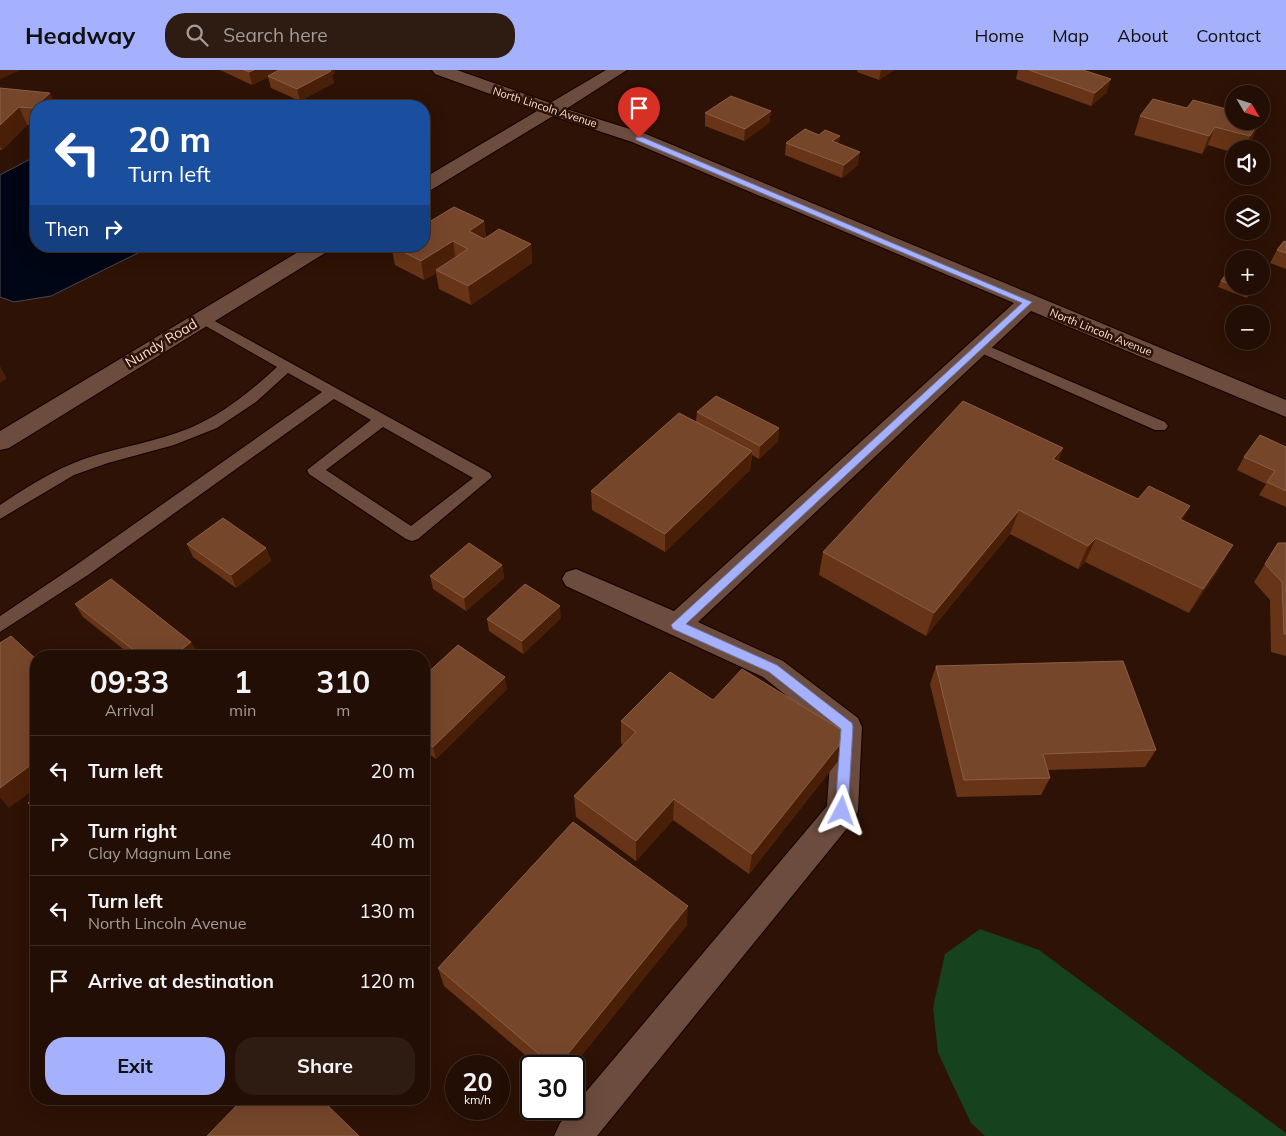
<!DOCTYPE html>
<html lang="en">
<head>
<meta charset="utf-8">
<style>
  body { margin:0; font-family:Mulish,sans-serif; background:#2e1c13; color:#f1f3f6; height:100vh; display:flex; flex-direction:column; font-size:19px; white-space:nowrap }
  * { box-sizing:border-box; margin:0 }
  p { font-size:16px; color:#a29c9a }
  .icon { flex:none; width:28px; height:28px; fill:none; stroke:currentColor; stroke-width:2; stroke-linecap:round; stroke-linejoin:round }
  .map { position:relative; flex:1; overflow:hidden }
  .sheet { position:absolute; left:30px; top:580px; width:400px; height:455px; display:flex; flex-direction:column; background:#220e04; border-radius:20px; box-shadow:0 5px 20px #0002,0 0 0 1px #3f2e26 }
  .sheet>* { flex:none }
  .banner { position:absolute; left:30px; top:30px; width:400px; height:152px; border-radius:20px; box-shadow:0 5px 20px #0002,0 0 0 1px #3f2e26; background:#1a4fa0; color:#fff; overflow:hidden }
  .needle { width:32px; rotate:128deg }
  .fabs { position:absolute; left:1225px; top:15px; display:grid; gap:10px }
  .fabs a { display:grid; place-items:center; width:45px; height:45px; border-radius:50%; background:#220e04; box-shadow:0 5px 20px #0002,0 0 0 1px #3f2e26; font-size:25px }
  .speed { position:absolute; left:445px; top:985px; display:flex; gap:10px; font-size:25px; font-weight:700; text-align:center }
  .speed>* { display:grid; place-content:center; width:65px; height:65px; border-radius:50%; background:#220e04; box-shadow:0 5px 20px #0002,0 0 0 1px #3f2e26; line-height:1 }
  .speed small { font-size:12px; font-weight:400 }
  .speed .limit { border:2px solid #111; border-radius:8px; background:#fff; color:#111 }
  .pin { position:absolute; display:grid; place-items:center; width:42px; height:42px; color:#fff; margin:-51px -21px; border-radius:50% 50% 50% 0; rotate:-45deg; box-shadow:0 0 5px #0007 }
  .pin .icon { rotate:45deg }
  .me { position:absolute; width:55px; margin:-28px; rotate:4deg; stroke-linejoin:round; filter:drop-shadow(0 0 4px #0008) }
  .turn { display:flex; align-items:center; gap:18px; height:105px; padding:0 15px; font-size:22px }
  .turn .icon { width:65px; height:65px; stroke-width:2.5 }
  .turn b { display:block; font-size:35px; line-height:42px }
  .then { display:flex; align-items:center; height:48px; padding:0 15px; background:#0003; gap:10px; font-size:19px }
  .eta { display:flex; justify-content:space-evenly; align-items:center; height:85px; text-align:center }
  .eta b { font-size:30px; font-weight:700; line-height:35px }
  .action { display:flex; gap:10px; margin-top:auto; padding:10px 15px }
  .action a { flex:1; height:58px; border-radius:20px; background:#a5b1fc; color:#111; font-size:20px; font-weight:700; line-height:58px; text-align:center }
  .action a+a { background:#2e1c13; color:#f1f3f6 }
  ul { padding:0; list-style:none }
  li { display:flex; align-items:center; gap:15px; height:70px; padding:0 15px; border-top:1px solid #3f2e26 }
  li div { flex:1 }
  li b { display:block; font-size:19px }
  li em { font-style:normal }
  header { display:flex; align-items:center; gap:30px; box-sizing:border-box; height:70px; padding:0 25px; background:#a5b1fc; color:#111 }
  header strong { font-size:24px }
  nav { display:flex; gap:28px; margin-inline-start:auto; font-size:18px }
  .search { width:350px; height:45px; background:#2e1c13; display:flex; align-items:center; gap:12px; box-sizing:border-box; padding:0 18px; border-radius:20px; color:#a29c9a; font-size:19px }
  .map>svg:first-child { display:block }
  .green { fill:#16421e }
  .water { fill:#000615; stroke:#494750 }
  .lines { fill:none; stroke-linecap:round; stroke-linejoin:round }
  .lane-casing { stroke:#140100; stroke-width:2 }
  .street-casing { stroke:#140100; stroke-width:2 }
  .lane { fill:#6c4c3e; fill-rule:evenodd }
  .street { fill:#6c4c3e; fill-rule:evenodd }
  .wall { fill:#673417 }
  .shaded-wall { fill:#491f07 }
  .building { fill:#76462b; stroke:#8a5e46 }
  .route { fill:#a5b1fc; stroke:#6b73a4 }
  .labels { text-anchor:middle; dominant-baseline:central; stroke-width:5; stroke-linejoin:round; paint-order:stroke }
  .far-street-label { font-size:11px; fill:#f4e0d8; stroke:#2d1205 }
  .street-label { font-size:14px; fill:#f4e0d8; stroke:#2d1205 }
</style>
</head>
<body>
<header>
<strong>Headway</strong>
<div class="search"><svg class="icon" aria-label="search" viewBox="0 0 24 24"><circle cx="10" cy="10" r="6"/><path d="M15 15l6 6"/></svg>Search here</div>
<nav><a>Home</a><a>Map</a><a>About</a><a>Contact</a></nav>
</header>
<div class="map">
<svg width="1286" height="1066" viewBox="0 0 1286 1066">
  <rect width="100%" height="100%" fill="#2d1205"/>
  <path class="green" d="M980 859 1039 880 1286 1063V1066H985L971 1053 938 983 933 938 945 884Z"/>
  <path class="water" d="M36 86V176H152L51 226 14 232 0 227V105Z"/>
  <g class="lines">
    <g class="lane-casing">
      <g id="lane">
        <path d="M202 244 490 403 492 407 418 469 412 471 406 469 309 404 307 400 371 350 334 329 88 505 0 562V546L76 495 322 322 288 303 256 332 217 358 174 375 108 393 74 405 0 449V435C27 417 53 400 84 389 119 377 156 372 190 358 223 344 251 321 277 297L197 251 195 248ZM383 357 473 408 411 456 326 400Z"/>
        <path d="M979 272 1165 352 1168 356 1165 360H1155L974 280 972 277 974 274Z"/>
      </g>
    </g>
    <g class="street-casing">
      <g id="street">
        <path d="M432 0H457L550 33 606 0H627L566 39 646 64 1286 330V347L1031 241 698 552 783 591 858 648 862 657 858 741 853 751 597 1066H554L560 1053 574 1039V1036L827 736 832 662 763 607 566 516 562 509 566 502 576 499 674 541 1014 233 632 72 553 46 431 120 424 122V108L537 41 435 4Z"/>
        <path d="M308 176H333L330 180 9 378 0 380V361Z"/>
      </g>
    </g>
    <use href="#lane" class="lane"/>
    <use href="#street" class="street"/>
  </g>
  <g class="wall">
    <path d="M220 0H334L335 3 332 5 334 13 300 31 271 18 268 7 252 15Z"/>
    <path d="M858 0H894L879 10 857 2Z"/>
    <path d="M1018 0H1083L1107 22 1091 36 1016 9Z"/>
    <path d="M0 18 50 23 55 36H36V56L27 55 2 80H0Z"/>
    <path d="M771 41 769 53 744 71 705 56V43Z"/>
    <path d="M1140 46 1234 51H1260L1253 67 1246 79H1234V83L1208 75 1202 84 1134 65Z"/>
    <path d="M786 73 839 74 858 95 842 108 785 85Z"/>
    <path d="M484 151 486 167 531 174 532 193 471 235 439 219 436 203 424 210 395 195 391 176H424Z"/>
    <path d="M1286 172V199L1270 193 1277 180Z"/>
    <path d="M1234 193V216H1255L1247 228 1218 217 1221 211Z"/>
    <path d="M697 342 779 358 778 371 759 389 752 385 750 400 665 482 592 440 591 421 696 351Z"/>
    <path d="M1286 377V437L1259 425 1266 414 1237 400 1244 387Z"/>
    <path d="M1063 378 1058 392 1138 429 1190 436 1182 450 1219 499 1189 543 1085 492 1078 499 1010 464 926 566 819 505 823 482Z"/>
    <path d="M1278 473H1286V586L1271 582 1270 530 1254 512Z"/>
    <path d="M187 474 266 478 271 491 236 518 193 487Z"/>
    <path d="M502 495 504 508 466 541 433 519 430 506Z"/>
    <path d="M75 534 191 572 198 584 195 586H132L83 547Z"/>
    <path d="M561 548 523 584 489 561 487 549Z"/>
    <path d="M936 596 1156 680 1145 697 1048 700 1050 708 1041 725 957 727 930 614Z"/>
    <path d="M424 606 507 619 436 689 424 680Z"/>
    <path d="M713 630 842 686 749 804 673 750 636 791 576 747 574 726 623 675 621 673V651Z"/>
    <path d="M687 855 573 996H538L444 916 438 898Z"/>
  </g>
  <g class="shaded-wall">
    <path d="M0 0H21L0 9Z"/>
    <path d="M254 0H283L268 6V7L252 15 249 2Z"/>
    <path d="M322 0H334L335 3 332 5 334 13 300 31 297 19Z"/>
    <path d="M881 0H894L879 10Z"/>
    <path d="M1111 9 1107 22 1091 36 1095 23Z"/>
    <path d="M50 23 55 36H36V45L33 38Z"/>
    <path d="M19 37 27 55 2 80 0 76V55Z"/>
    <path d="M771 41 769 53 744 71 745 59Z"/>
    <path d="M1260 51 1253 67 1246 79H1245L1250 66Z"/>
    <path d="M1215 57 1208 75 1202 84 1209 66Z"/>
    <path d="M424 60 426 72 424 74Z"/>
    <path d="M840 66 838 79 832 71Z"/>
    <path d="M860 82 858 95 842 108 844 95Z"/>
    <path d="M484 151 486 170 469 161Z"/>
    <path d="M453 171 456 190 436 200V203L424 210 421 191Z"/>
    <path d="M531 174 532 193 471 235 468 216Z"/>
    <path d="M1254 216H1255L1247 228 1250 221Z"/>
    <path d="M0 296 7 309 0 313Z"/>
    <path d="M779 358 778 371 759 389 760 376Z"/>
    <path d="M1063 378 1054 402 1053 389Z"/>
    <path d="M752 381 750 400 665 482V464Z"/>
    <path d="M1190 436 1177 460 1180 449Z"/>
    <path d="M1019 440 1010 464 926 566 934 543Z"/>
    <path d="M1096 468 1085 492 1078 499 1088 476Z"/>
    <path d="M1233 475 1219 499 1189 543 1203 519Z"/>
    <path d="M266 478 271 491 236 518 231 505Z"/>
    <path d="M502 495 504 508 466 541 464 528Z"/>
    <path d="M560 536 561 548 523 584 522 571Z"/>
    <path d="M191 572 198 584 195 586H173Z"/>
    <path d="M505 607 507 619 436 689 433 677Z"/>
    <path d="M36 660V674L29 665Z"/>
    <path d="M848 664 842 686 749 804 752 784Z"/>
    <path d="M36 691V718L9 738 0 727V718Z"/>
    <path d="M674 729 673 750 636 791V771Z"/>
    <path d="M688 836 687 855 573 996H558Z"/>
  </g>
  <g class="building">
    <path d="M244 0H254L249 2Z"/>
    <path d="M279 0H330L331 1 297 19 268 6Z"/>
    <path d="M1029 0H1083L1111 9 1095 23Z"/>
    <path d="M0 18 50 23 33 38 19 37 0 55Z"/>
    <path d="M731 26 771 41 745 59 705 43Z"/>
    <path d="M1153 29 1187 38 1193 30 1234 41V51H1260L1250 66 1215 57 1209 66 1140 46Z"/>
    <path d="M805 59 819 65 825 60 840 66 832 71 860 82 844 95 786 73Z"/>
    <path d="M454 137 484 151 469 161 484 169 499 159 531 174 468 216 436 200 468 179 453 171 421 191 392 176H424V155Z"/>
    <path d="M1284 171 1286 172V183L1277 180Z"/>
    <path d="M1234 193V215L1221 211Z"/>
    <path d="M1237 216H1254L1250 221Z"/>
    <path d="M716 326 779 358 760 376 697 342Z"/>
    <path d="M963 331 1063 378 1053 389 1138 429 1149 416 1190 436 1180 449 1233 475 1203 519 1096 468 1088 476 1019 440 934 543 823 482Z"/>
    <path d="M679 343 752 381 665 464 591 421Z"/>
    <path d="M1260 365 1286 377V421L1267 412 1275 401 1244 387Z"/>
    <path d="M223 448 266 478 231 505 187 474Z"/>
    <path d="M469 473 502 495 464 528 430 506Z"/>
    <path d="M1278 473H1286V564H1284L1282 512 1265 494Z"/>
    <path d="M111 509 191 572 173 586H141L75 534Z"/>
    <path d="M525 514 560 536 522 571 487 549Z"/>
    <path d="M11 566 36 589V660L29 665 36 671V691L0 718V573Z"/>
    <path d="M458 575 505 607 433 677 424 671V606Z"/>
    <path d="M1123 591 1156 680 1043 684 1050 708 964 710 936 596Z"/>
    <path d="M742 599 848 664 752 784 674 729 636 771 574 726 636 662 621 651 670 602 713 630Z"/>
    <path d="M36 726V740L28 733Z"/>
    <path d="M573 752 688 836 558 996H553L438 898Z"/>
    <path d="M243 1029H321L359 1066H207Z"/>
  </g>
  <path class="route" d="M636 67H642L1032 232 686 554 777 595 852 653 853 657 848 741 846 745 842 747 837 745 835 741 841 659 769 602 673 559 671 555 1022 233 636 70Z"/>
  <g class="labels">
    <g class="far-street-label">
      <text transform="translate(545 37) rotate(18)">North Lincoln Avenue</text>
      <text transform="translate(1101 262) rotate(22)">North Lincoln Avenue</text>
    </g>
    <g class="street-label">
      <text transform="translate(161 273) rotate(-31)">Nundy Road</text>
    </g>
  </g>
</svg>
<div class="fabs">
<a><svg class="needle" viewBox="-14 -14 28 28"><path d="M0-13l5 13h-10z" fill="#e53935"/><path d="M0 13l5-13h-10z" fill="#a29c9a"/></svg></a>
<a><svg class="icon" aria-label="sound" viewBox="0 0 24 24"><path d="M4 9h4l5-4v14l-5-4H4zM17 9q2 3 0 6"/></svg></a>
<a><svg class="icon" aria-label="layers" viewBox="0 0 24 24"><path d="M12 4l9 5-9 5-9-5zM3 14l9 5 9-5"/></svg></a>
<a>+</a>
<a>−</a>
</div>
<div class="speed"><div>20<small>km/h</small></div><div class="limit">30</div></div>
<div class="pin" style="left:639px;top:68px;background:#d93025"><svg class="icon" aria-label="arrive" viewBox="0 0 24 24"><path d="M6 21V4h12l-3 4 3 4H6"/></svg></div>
<svg class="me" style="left:842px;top:741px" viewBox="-20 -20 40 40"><path d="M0-17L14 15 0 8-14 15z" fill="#a5b1fc" stroke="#fff" stroke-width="4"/></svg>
<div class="banner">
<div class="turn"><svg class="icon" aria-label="left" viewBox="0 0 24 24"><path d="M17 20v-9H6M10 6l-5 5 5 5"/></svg><div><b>20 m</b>Turn left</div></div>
<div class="then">Then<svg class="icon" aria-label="right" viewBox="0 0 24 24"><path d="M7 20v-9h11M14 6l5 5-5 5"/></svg></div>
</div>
<section class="sheet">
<div class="eta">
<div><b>09:33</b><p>Arrival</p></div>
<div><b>1</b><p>min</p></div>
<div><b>310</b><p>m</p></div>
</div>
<ul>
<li><svg class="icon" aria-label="left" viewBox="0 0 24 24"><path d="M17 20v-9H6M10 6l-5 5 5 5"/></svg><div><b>Turn left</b></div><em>20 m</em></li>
<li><svg class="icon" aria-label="right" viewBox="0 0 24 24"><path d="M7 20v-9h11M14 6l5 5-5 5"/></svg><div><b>Turn right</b><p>Clay Magnum Lane</p></div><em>40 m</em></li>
<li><svg class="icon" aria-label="left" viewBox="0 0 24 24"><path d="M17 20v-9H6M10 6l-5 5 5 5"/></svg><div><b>Turn left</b><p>North Lincoln Avenue</p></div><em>130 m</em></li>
<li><svg class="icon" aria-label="arrive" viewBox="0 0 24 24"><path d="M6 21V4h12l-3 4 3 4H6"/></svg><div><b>Arrive at destination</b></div><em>120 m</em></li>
</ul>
<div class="action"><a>Exit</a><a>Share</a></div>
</section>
</div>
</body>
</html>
